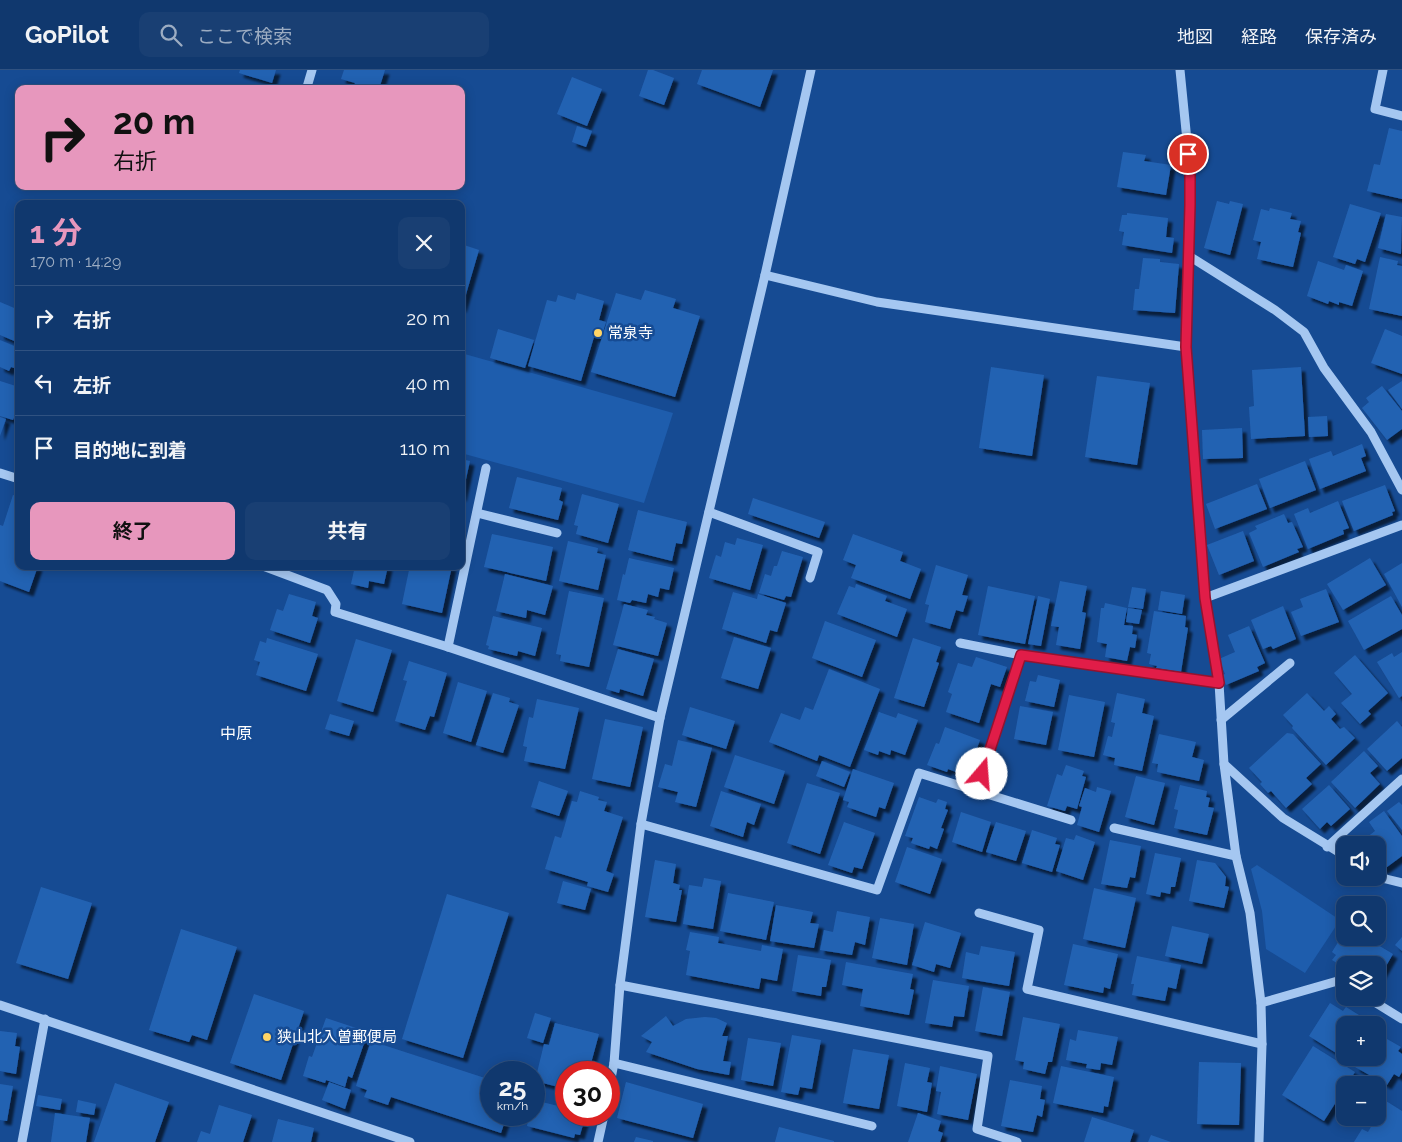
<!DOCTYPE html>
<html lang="ja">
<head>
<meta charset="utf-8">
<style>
  body { margin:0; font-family:Raleway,"Noto Sans JP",sans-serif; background:#193f73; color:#f1f3f6; height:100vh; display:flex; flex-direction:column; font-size:19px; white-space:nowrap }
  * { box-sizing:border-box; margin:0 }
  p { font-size:16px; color:#9cacc2 }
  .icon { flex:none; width:28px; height:28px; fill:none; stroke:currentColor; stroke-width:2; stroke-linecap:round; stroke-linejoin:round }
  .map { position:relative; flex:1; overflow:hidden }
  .panel { position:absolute; left:15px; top:130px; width:450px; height:370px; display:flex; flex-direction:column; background:#10386e; border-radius:10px; box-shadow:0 2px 12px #0003,0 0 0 1px #305281 }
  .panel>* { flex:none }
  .hud { position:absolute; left:15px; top:15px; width:450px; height:105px; border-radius:10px; box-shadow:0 2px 12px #0003,0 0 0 1px #305281; background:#e797bd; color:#111; overflow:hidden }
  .buttons { position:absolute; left:1336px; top:766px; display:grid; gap:10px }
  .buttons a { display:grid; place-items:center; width:50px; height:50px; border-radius:10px; background:#10386e; box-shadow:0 2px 12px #0003,0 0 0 1px #305281; font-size:25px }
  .speed { position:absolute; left:480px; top:991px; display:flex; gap:10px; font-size:25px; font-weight:700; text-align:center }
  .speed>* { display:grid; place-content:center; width:65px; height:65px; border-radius:50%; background:#10386e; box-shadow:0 2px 12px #0003,0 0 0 1px #305281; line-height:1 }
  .speed small { font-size:12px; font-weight:400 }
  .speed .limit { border:8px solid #d22; background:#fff; color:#111 }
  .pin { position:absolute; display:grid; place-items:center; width:42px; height:42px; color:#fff; margin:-21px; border:2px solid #fff; border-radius:50%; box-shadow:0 1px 5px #0007 }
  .me { position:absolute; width:55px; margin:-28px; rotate:18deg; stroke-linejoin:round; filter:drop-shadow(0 0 4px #0008) }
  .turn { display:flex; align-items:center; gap:18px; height:105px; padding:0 15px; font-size:22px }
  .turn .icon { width:65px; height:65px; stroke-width:2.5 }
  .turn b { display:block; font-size:35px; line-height:42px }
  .round { display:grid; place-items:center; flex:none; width:52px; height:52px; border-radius:10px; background:#193f73 }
  .head { display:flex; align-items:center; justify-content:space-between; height:85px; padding:0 15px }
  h1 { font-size:30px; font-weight:700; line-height:38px; color:#e797bd }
  .cta { display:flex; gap:10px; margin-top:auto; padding:10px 15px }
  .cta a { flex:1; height:58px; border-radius:10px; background:#e797bd; color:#111; font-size:20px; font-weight:700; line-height:58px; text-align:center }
  .cta a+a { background:#193f73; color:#f1f3f6 }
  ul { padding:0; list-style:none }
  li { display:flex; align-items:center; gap:15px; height:65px; padding:0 15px; border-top:1px solid #305281 }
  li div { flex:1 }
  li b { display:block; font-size:19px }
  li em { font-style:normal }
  header { display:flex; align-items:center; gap:30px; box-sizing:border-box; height:70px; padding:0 25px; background:#10386e; border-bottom:1px solid #305281 }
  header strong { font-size:24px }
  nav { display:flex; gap:28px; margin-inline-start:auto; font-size:18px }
  .search { width:350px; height:45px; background:#193f73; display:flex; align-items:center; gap:12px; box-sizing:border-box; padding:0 18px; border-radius:10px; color:#9cacc2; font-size:19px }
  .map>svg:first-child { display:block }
  .green { fill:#1e5dad }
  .building { fill:#2462b2; filter:url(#shadow) }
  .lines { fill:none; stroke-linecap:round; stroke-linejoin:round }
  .minor { stroke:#a5c7f1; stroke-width:9 }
  .route-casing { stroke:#92132f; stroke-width:12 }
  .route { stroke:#e11d48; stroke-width:9 }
  .poi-dot { fill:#ffd465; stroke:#164b93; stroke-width:2 }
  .labels { text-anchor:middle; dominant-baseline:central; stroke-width:5; stroke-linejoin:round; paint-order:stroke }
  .poi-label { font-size:15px; fill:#fff; stroke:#164b93; text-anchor:start }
  .neighbourhood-label { font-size:16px; fill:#fff; stroke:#164b93 }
</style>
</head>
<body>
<header>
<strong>GoPilot</strong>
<div class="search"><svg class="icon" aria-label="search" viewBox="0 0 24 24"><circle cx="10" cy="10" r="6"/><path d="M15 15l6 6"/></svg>ここで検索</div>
<nav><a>地図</a><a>経路</a><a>保存済み</a></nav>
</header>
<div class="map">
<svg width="1402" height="1072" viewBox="0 0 1402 1072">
  <defs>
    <filter id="shadow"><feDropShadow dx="4.5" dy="4.5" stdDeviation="1" flood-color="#0009"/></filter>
  </defs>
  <rect width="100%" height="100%" fill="#164b93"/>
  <g class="green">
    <path d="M461 283 673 343 644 433 461 383Z"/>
    <path d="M1257 795 1340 850 1305 903 1266 879 1262 841 1251 799Z"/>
  </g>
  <g class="building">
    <path d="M240 0H276L272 13 239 3Z"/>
    <path d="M344 0H385L379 19H353L355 13 341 9Z"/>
    <path d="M648 0H653L674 8 664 35 639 26Z"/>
    <path d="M702 0H773L760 37 697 14Z"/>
    <path d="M572 7 602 19 587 56 557 44Z"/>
    <path d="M577 56 592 61 586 77 572 72Z"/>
    <path d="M1389 58 1402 61V129L1367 121 1374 94 1380 95Z"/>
    <path d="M1123 82 1146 85 1144 91 1171 95 1166 125 1117 117Z"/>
    <path d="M1217 131 1229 134 1230 131 1243 134 1230 185 1204 178Z"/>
    <path d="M1350 134 1381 143 1365 192 1357 189 1355 194 1333 187Z"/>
    <path d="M1270 138 1292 143 1290 149 1301 151 1298 162 1301 163 1293 197 1257 189 1261 172 1253 170 1261 139 1269 141Z"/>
    <path d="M1127 143 1168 148 1166 167 1174 168 1172 183 1122 175 1124 162 1119 161 1122 145H1127Z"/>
    <path d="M1386 144 1402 147 1401 184 1378 178Z"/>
    <path d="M461 174 479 180 462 238H461Z"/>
    <path d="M1380 187 1398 191 1397 195 1402 196V246L1369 239Z"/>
    <path d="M1143 188 1160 189V192L1179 194 1175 243 1133 240 1135 219H1139Z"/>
    <path d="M1318 191 1344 200 1346 195 1363 201 1352 236 1339 232V235L1329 231 1328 234 1307 226Z"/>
    <path d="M645 220 676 229 673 238 700 246 675 327 591 302 616 223 641 230Z"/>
    <path d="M577 223 604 231 599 250 606 252 601 269 594 267 581 311 528 296 547 230 556 232 558 225 575 230Z"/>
    <path d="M0 232 19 240V273L0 265Z"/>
    <path d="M498 259 534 270 525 298 490 288Z"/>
    <path d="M1385 259 1402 266V304L1371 293Z"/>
    <path d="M0 270 19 278V288L14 298 11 297 9 301 0 297Z"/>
    <path d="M991 297 1044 305 1032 386 979 378Z"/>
    <path d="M1301 297 1305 366 1251 369 1249 337 1254 336 1252 300Z"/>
    <path d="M1097 306 1150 313 1137 395 1085 387Z"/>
    <path d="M0 311 19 317V336L13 350 0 346Z"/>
    <path d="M1402 311V339L1388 320Z"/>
    <path d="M1382 316 1402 341V359L1387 370 1362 338 1369 332 1366 328Z"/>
    <path d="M1327 346 1328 366 1309 367 1308 347Z"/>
    <path d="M0 347 6 349 0 366Z"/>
    <path d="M1242 358 1243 388 1203 389 1202 360Z"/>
    <path d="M1362 374 1366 386 1361 388 1366 401 1320 419 1309 389 1331 381 1333 386Z"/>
    <path d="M461 389 470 391 462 427H461Z"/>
    <path d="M1305 391 1316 420 1270 438 1259 409Z"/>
    <path d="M517 407 562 418 559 430 563 432 558 450 509 438Z"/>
    <path d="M1257 414 1267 439 1215 459 1206 434Z"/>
    <path d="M1385 415 1395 441 1392 442 1393 445 1354 461 1342 431Z"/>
    <path d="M582 424 619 434 608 473 576 464 578 456 574 455Z"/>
    <path d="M13 425 19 427V496H38L29 522 0 511V455L3 456Z"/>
    <path d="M753 428 825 452 819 468 748 444Z"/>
    <path d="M1338 431 1349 458 1343 460 1344 464 1308 479 1294 444 1308 438 1310 443Z"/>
    <path d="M638 440 687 452 682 474 676 473 672 491 628 480Z"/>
    <path d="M1284 444 1288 453 1292 452 1303 477 1297 479 1299 482 1263 497 1249 463 1257 459 1255 456Z"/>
    <path d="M1243 461 1254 491 1219 505 1207 475Z"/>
    <path d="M492 464 553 477 546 511 484 497Z"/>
    <path d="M853 464 903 482 900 491 921 499 910 529 851 508 856 495 843 490Z"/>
    <path d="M737 468 763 475 750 520 709 508 716 485 721 487 725 472 735 475Z"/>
    <path d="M568 471 598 478 597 483 606 485 598 520 559 511Z"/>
    <path d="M782 481 803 487 791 527 786 526 784 530 759 523 765 504 771 506 774 496H777Z"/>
    <path d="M629 488 674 498 669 520 660 518 658 527 648 524 646 533 632 530 630 533 617 530 623 504 625 505Z"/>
    <path d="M1370 488 1386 515 1343 540 1327 514Z"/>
    <path d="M1402 493V537L1384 504Z"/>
    <path d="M936 495 968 505 962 525 968 526 963 542 956 540 950 559 925 552 929 535 925 534Z"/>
    <path d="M355 496H388L384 514 369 511 368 518 351 514Z"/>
    <path d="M415 496H452L442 543 402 534 409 500 414 501Z"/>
    <path d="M505 504 553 516 545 545 527 540 526 548 496 541Z"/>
    <path d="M1060 511 1087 516 1082 542 1086 543 1080 579 1056 575 1059 557 1051 556Z"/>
    <path d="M856 514 887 526 885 531 907 539 897 567 837 544 849 516 855 518Z"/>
    <path d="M988 516 1035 526 1025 574 978 565Z"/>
    <path d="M1132 517 1146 519 1143 539 1128 537Z"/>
    <path d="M1326 519 1339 552 1301 566 1291 542 1303 537 1300 529Z"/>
    <path d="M569 521 604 528 589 597 560 591 561 585 556 584Z"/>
    <path d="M1161 521 1185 525 1182 544 1158 540Z"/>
    <path d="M733 522 757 529 758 524 786 533 777 562 770 560 766 573 722 559Z"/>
    <path d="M289 524 316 532 312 546 318 548 310 573 270 560 277 539 283 541Z"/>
    <path d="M1038 526 1050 529 1041 576 1028 574Z"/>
    <path d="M1391 526 1402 545V559L1364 580 1348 551Z"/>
    <path d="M1105 533 1127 538 1124 555 1133 556 1132 564 1137 565 1135 578 1130 577 1127 591 1105 587 1107 574 1097 572 1101 538H1104Z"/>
    <path d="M624 534 648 540 646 545 655 547 654 549 667 553 658 586 613 575Z"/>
    <path d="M1283 536 1296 569 1273 579 1271 576 1263 579 1251 550Z"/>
    <path d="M1128 538 1142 540 1139 554 1126 552Z"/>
    <path d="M1154 541 1186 546 1185 557 1188 558 1181 602 1156 598 1157 596 1149 594 1151 584 1147 583Z"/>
    <path d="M493 546 542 558 535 586 518 581 517 586 488 579 489 576 486 575Z"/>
    <path d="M825 551 876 570 862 607 812 588Z"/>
    <path d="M1249 556 1265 593 1257 597 1259 601 1226 615 1222 605 1225 604 1219 589 1235 582 1228 565Z"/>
    <path d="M734 567 771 578 758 619 721 608Z"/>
    <path d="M267 568 318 584 306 621 256 605 260 592 254 590 260 571 266 573Z"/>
    <path d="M913 568 941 577 936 592 939 593 924 637 894 628Z"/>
    <path d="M356 569 392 580 373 642 337 631Z"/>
    <path d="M618 579 654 589 643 626 620 619 619 623 606 619Z"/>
    <path d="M1402 582V626L1399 628 1377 592 1392 583 1394 587Z"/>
    <path d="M1355 585 1388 623 1368 641 1371 644 1360 654 1341 633 1352 624 1334 603Z"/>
    <path d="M976 587 1007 597 1000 617 991 614 979 653 946 642 952 624 948 622 958 593 972 597Z"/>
    <path d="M409 591 447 603 434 647 430 646 425 660 395 651 407 611 403 610Z"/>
    <path d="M829 599 880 619 850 697 819 685 817 691 769 672 781 643 800 650 805 637 813 640Z"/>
    <path d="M1038 605 1060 610 1054 637 1025 631 1030 611 1036 612Z"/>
    <path d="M458 612 487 621 471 672 443 663Z"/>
    <path d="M493 623 510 628 509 632 519 635 503 683 476 675Z"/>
    <path d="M1117 623 1145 629 1142 643 1154 646 1142 701 1114 695 1115 688 1103 685 1108 666 1112 667 1115 653 1111 652Z"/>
    <path d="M1307 623 1324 641 1329 636 1336 644 1331 649 1340 659 1344 657 1355 668 1326 695 1292 658 1293 656 1283 645Z"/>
    <path d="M1069 625 1105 632 1094 687 1058 680Z"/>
    <path d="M537 629 579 638 565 699 524 691 527 677 523 676 529 647 533 648Z"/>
    <path d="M1020 636 1053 642 1046 675 1014 669Z"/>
    <path d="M690 637 735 651 726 679 682 665Z"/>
    <path d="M879 642 896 648 898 643 918 650 905 685 891 680 890 685 879 681 878 685 864 680Z"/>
    <path d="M330 644 354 651 349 666 325 659Z"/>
    <path d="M605 649 643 657 630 717 592 709Z"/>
    <path d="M1397 651 1402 657V688L1387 701 1367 679Z"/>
    <path d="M945 657 980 670 972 692 966 690 961 704 948 699 947 702 927 695 936 673 939 674Z"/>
    <path d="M1287 663 1293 664 1321 694 1306 708 1312 714 1286 738 1271 721 1268 723 1260 714 1262 712 1249 698Z"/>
    <path d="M1159 664 1196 672 1192 687 1204 690 1199 711 1157 702 1158 694 1152 693Z"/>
    <path d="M678 670 712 678 696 737 675 732 678 722 658 717 665 694 672 696Z"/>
    <path d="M1364 681 1378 696 1370 703 1380 714 1355 738 1331 712Z"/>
    <path d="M735 685 785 701 774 734 724 717Z"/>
    <path d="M822 691 850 702 844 717 816 706Z"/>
    <path d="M1066 695 1084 701 1082 706 1086 707 1077 739 1067 736 1065 741 1047 736 1057 704 1062 706Z"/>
    <path d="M853 699 894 713 885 739 879 737 876 747 847 737 849 732 843 730Z"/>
    <path d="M1136 706 1165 713 1154 755 1125 747Z"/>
    <path d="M539 711 568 721 559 746 531 737Z"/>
    <path d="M807 713 840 723 820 784 787 773Z"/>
    <path d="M1180 715 1207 721 1206 727 1210 728 1208 737 1214 738 1207 765 1174 758 1178 740 1174 739Z"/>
    <path d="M1329 715 1350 739 1331 756 1327 752 1320 759 1302 739Z"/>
    <path d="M1097 717 1111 721 1099 762 1077 755 1082 737 1079 736 1085 718 1096 722Z"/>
    <path d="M580 721 599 727 598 730 607 732 604 741 623 747 606 801 614 804 608 822 587 816 588 812 545 799 555 766 561 768 572 731 577 732Z"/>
    <path d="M721 721 761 734 754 755 747 752 743 767 710 756Z"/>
    <path d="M919 727 936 733 938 729 947 732 945 739 948 740 941 758 944 759 937 779 930 776 929 779 911 773 913 768 905 766Z"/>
    <path d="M1399 732 1402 735V760L1387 741Z"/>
    <path d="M1384 741 1402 766V786L1383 800 1378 792V775H1359L1358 774 1375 761 1369 752Z"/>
    <path d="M961 742 991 752 982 782 952 772Z"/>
    <path d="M844 752 875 763 862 799 854 797 852 803 828 795Z"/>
    <path d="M996 752 1026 761 1016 791 986 782Z"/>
    <path d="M1032 760 1057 768 1055 774 1060 775 1052 802 1022 793Z"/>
    <path d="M1076 765 1095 772 1083 810 1056 801 1066 768 1074 770Z"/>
    <path d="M1110 770 1141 776 1135 808 1130 807 1127 818 1101 814Z"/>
    <path d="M907 777 942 789 930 824 895 812Z"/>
    <path d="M1155 783 1181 788 1175 817H1171L1170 824 1161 822 1160 827 1146 824Z"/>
    <path d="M655 790 676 794 673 813 680 815 679 820H682L676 852 645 847Z"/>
    <path d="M1197 790 1215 793 1226 807 1225 816 1229 817 1224 838 1189 831Z"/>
    <path d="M704 808 721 811 713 859 683 854 689 815 702 817Z"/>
    <path d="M563 811 591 819 585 840 557 833Z"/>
    <path d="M41 817 92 833 68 909 16 893Z"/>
    <path d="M1094 818 1136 828 1125 878 1083 869Z"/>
    <path d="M728 823 774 832 766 870 720 861Z"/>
    <path d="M447 824 509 843 463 988 402 969Z"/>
    <path d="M776 835 813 842 810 853 819 854 814 878 770 871Z"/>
    <path d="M837 841 870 847 865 875 855 872 852 885 820 880 824 860 833 862Z"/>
    <path d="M880 848 914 854 907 895 872 888Z"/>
    <path d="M925 852 961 863 950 898 936 894 934 902 912 895Z"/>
    <path d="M1172 856 1209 864 1202 894 1165 886Z"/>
    <path d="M181 859 237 877 207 970 192 965 189 972 149 960Z"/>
    <path d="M1345 861V868H1366L1393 884 1378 910V895H1345V898L1332 890 1336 885 1332 882Z"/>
    <path d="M690 862 719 867 718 873 761 881 762 875 783 879 777 911 761 908 759 919 686 905 690 881 686 880Z"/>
    <path d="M1402 867V881L1395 875Z"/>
    <path d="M1073 874 1118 884 1110 919 1104 917 1103 923 1064 915Z"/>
    <path d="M981 876 1015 882 1009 916 962 908 966 882 979 885Z"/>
    <path d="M798 885 831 890 826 917H822L821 926 792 921Z"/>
    <path d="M1137 886 1181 895 1176 919 1168 917 1165 931 1132 925 1134 914H1131Z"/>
    <path d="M846 892 913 904 910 919 914 920 909 945 860 936 863 919 842 915Z"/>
    <path d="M933 910 969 916 964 947 954 946 952 957 925 953Z"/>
    <path d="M983 917 1010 922 1002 966 975 961Z"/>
    <path d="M254 924 304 941 281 1010 230 993Z"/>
    <path d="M1330 933 1343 941 1346 937 1367 950 1364 955H1345V985L1344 988 1309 966Z"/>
    <path d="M535 943 551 948 543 973 527 968Z"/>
    <path d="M666 946 673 956 686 949 705 947 716 948 727 953 722 966H728L723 991 731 992 729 1005 697 999 646 982 652 972 641 966Z"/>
    <path d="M1023 947 1060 954 1052 992H1048L1045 1004 1023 999 1024 992 1015 990Z"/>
    <path d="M326 948 368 962 352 1008 348 1006 345 1017 326 1010 325 1013 303 1006 309 986 312 987Z"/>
    <path d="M555 953 599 964 590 997 595 999V1002H566V1019L535 1011 544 974 549 975Z"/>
    <path d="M1078 960 1118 967 1112 995 1101 993 1100 1000 1086 998 1087 994 1066 990 1070 969 1076 971Z"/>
    <path d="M0 961 17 963 15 976 20 977 16 1004 0 1001Z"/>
    <path d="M792 965 821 970 812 1019 800 1017 798 1025 781 1022Z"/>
    <path d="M1380 965 1401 977 1398 981 1402 984V1002L1399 1007 1394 1004 1387 1015 1355 997 1360 988H1378V970Z"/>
    <path d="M748 968 781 973 773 1016 741 1010Z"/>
    <path d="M371 971 491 1010V1045H507L501 1063 391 1027 388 1035 364 1027 367 1020 356 1016Z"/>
    <path d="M1313 976 1355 1002 1324 1051 1282 1025Z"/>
    <path d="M853 979 889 985 879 1039 843 1033Z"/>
    <path d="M1199 992 1241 993 1239 1055 1197 1054Z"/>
    <path d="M905 993 930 998 927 1012 932 1013 927 1042 897 1036Z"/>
    <path d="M940 996 977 1004 968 1050 937 1044 941 1022 936 1021Z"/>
    <path d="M1061 996 1114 1007 1108 1037 1104 1036 1103 1043 1053 1033Z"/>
    <path d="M1010 1010 1042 1016 1040 1029 1045 1030 1042 1047 1037 1045 1033 1062 1001 1056Z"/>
    <path d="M329 1012 351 1020 345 1039 322 1030Z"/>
    <path d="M626 1012 703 1034 693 1068 617 1048Z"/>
    <path d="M115 1013 169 1032 155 1072H94Z"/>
    <path d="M0 1014 13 1016 7 1051 0 1050Z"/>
    <path d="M38 1025 62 1029 60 1040 36 1036Z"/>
    <path d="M78 1030 96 1034 94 1045 76 1042Z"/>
    <path d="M534 1030 566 1038V1045H586L580 1065 575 1064 574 1068 527 1056 529 1045H534Z"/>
    <path d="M1386 1031 1402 1041V1072H1354L1362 1059 1368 1062Z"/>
    <path d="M219 1035 252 1045 243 1072H197L201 1061 210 1064Z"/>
    <path d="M55 1043 90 1048 86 1072H51Z"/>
    <path d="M918 1043 941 1051 938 1061 943 1063 940 1072H908Z"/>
    <path d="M1092 1047 1134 1060 1130 1072H1084Z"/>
    <path d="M278 1049 314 1058 311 1072H272Z"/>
    <path d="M779 1057 834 1071V1072H775Z"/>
    <path d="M1151 1065 1171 1072H1148Z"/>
    <path d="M636 1067 653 1071V1072H634Z"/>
  </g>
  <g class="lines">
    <g class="minor">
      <path d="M312 0 307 17 314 19"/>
      <path d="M1180 0 1190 101 1186 277 1205 528 1219 613 1224 694 1236 786 1250 843 1261 933 1262 974 1259 1072"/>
      <path d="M1383 0 1375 39 1402 46"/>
      <path d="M1189 186 1275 240 1304 262 1324 298 1371 362 1402 420"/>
      <path d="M765 205 877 232 1186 277"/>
      <path d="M0 403 19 409"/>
      <path d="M709 442 818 482 810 508"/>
      <path d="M477 443 557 463"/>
      <path d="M263 496 327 520 336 534 335 542 448 577 660 648"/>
      <path d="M1205 528 1402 455"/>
      <path d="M960 573 1021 585 1219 613"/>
      <path d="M448 577 486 398"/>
      <path d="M1221 650 1290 593"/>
      <path d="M1224 694 1283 748 1345 786"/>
      <path d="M976 721 1021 585"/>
      <path d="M641 754 877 820 919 703 1071 750"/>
      <path d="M1114 758 1236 786"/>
      <path d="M1327 777 1402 709"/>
      <path d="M1378 805 1386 809 1402 813"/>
      <path d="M979 843 1039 860 1027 919 1262 974"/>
      <path d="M620 915 988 986 977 1059 1017 1072"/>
      <path d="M1368 928 1402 949"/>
      <path d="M1261 933 1341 910 1345 913"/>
      <path d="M0 935 410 1072"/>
      <path d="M614 993 872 1056"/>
      <path d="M609 1019 614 993 620 915 641 754 660 648 765 205 811 0"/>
      <path d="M22 1072 45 949"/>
      <path d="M598 1072 604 1045"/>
    </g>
  </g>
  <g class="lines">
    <g class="route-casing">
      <path id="route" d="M982 704 1021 585 1219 613 1205 528 1186 277 1190 135V100L1188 84"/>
    </g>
    <use href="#route" class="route"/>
  </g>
  <g class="poi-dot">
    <circle cx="598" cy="263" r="5"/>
    <circle cx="267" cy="967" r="5"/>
  </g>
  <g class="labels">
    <g class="poi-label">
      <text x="608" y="263">常泉寺</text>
      <text x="277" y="967">狭山北入曽郵便局</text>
    </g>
    <g class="neighbourhood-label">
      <text x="236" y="663">中原</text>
    </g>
  </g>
</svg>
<div class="buttons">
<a><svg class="icon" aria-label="sound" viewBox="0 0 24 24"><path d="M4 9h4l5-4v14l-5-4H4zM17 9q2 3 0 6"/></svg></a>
<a><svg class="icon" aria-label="search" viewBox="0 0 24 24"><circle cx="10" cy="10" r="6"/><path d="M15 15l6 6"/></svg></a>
<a><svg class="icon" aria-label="layers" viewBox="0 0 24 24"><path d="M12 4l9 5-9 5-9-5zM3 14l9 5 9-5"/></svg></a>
<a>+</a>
<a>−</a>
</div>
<div class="speed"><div>25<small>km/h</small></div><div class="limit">30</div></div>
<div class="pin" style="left:1188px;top:84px;background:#d93025"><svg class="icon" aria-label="arrive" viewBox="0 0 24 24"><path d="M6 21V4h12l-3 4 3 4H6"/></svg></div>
<svg class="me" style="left:982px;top:704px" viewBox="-20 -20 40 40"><circle r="19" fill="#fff"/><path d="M0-13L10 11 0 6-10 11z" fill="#e11d48"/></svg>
<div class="hud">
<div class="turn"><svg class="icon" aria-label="right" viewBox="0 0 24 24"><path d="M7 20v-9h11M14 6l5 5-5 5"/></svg><div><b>20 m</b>右折</div></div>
</div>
<section class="panel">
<div class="head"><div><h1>1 分</h1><p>170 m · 14:29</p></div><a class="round"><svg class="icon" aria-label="close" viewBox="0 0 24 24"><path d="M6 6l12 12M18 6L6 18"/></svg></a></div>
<ul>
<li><svg class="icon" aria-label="right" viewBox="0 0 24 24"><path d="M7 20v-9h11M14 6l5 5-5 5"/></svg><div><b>右折</b></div><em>20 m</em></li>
<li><svg class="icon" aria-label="left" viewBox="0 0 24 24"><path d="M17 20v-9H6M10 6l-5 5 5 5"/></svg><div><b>左折</b></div><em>40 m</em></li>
<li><svg class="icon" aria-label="arrive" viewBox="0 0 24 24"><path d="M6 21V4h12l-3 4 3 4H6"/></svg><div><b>目的地に到着</b></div><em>110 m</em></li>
</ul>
<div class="cta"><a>終了</a><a>共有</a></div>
</section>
</div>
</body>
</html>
